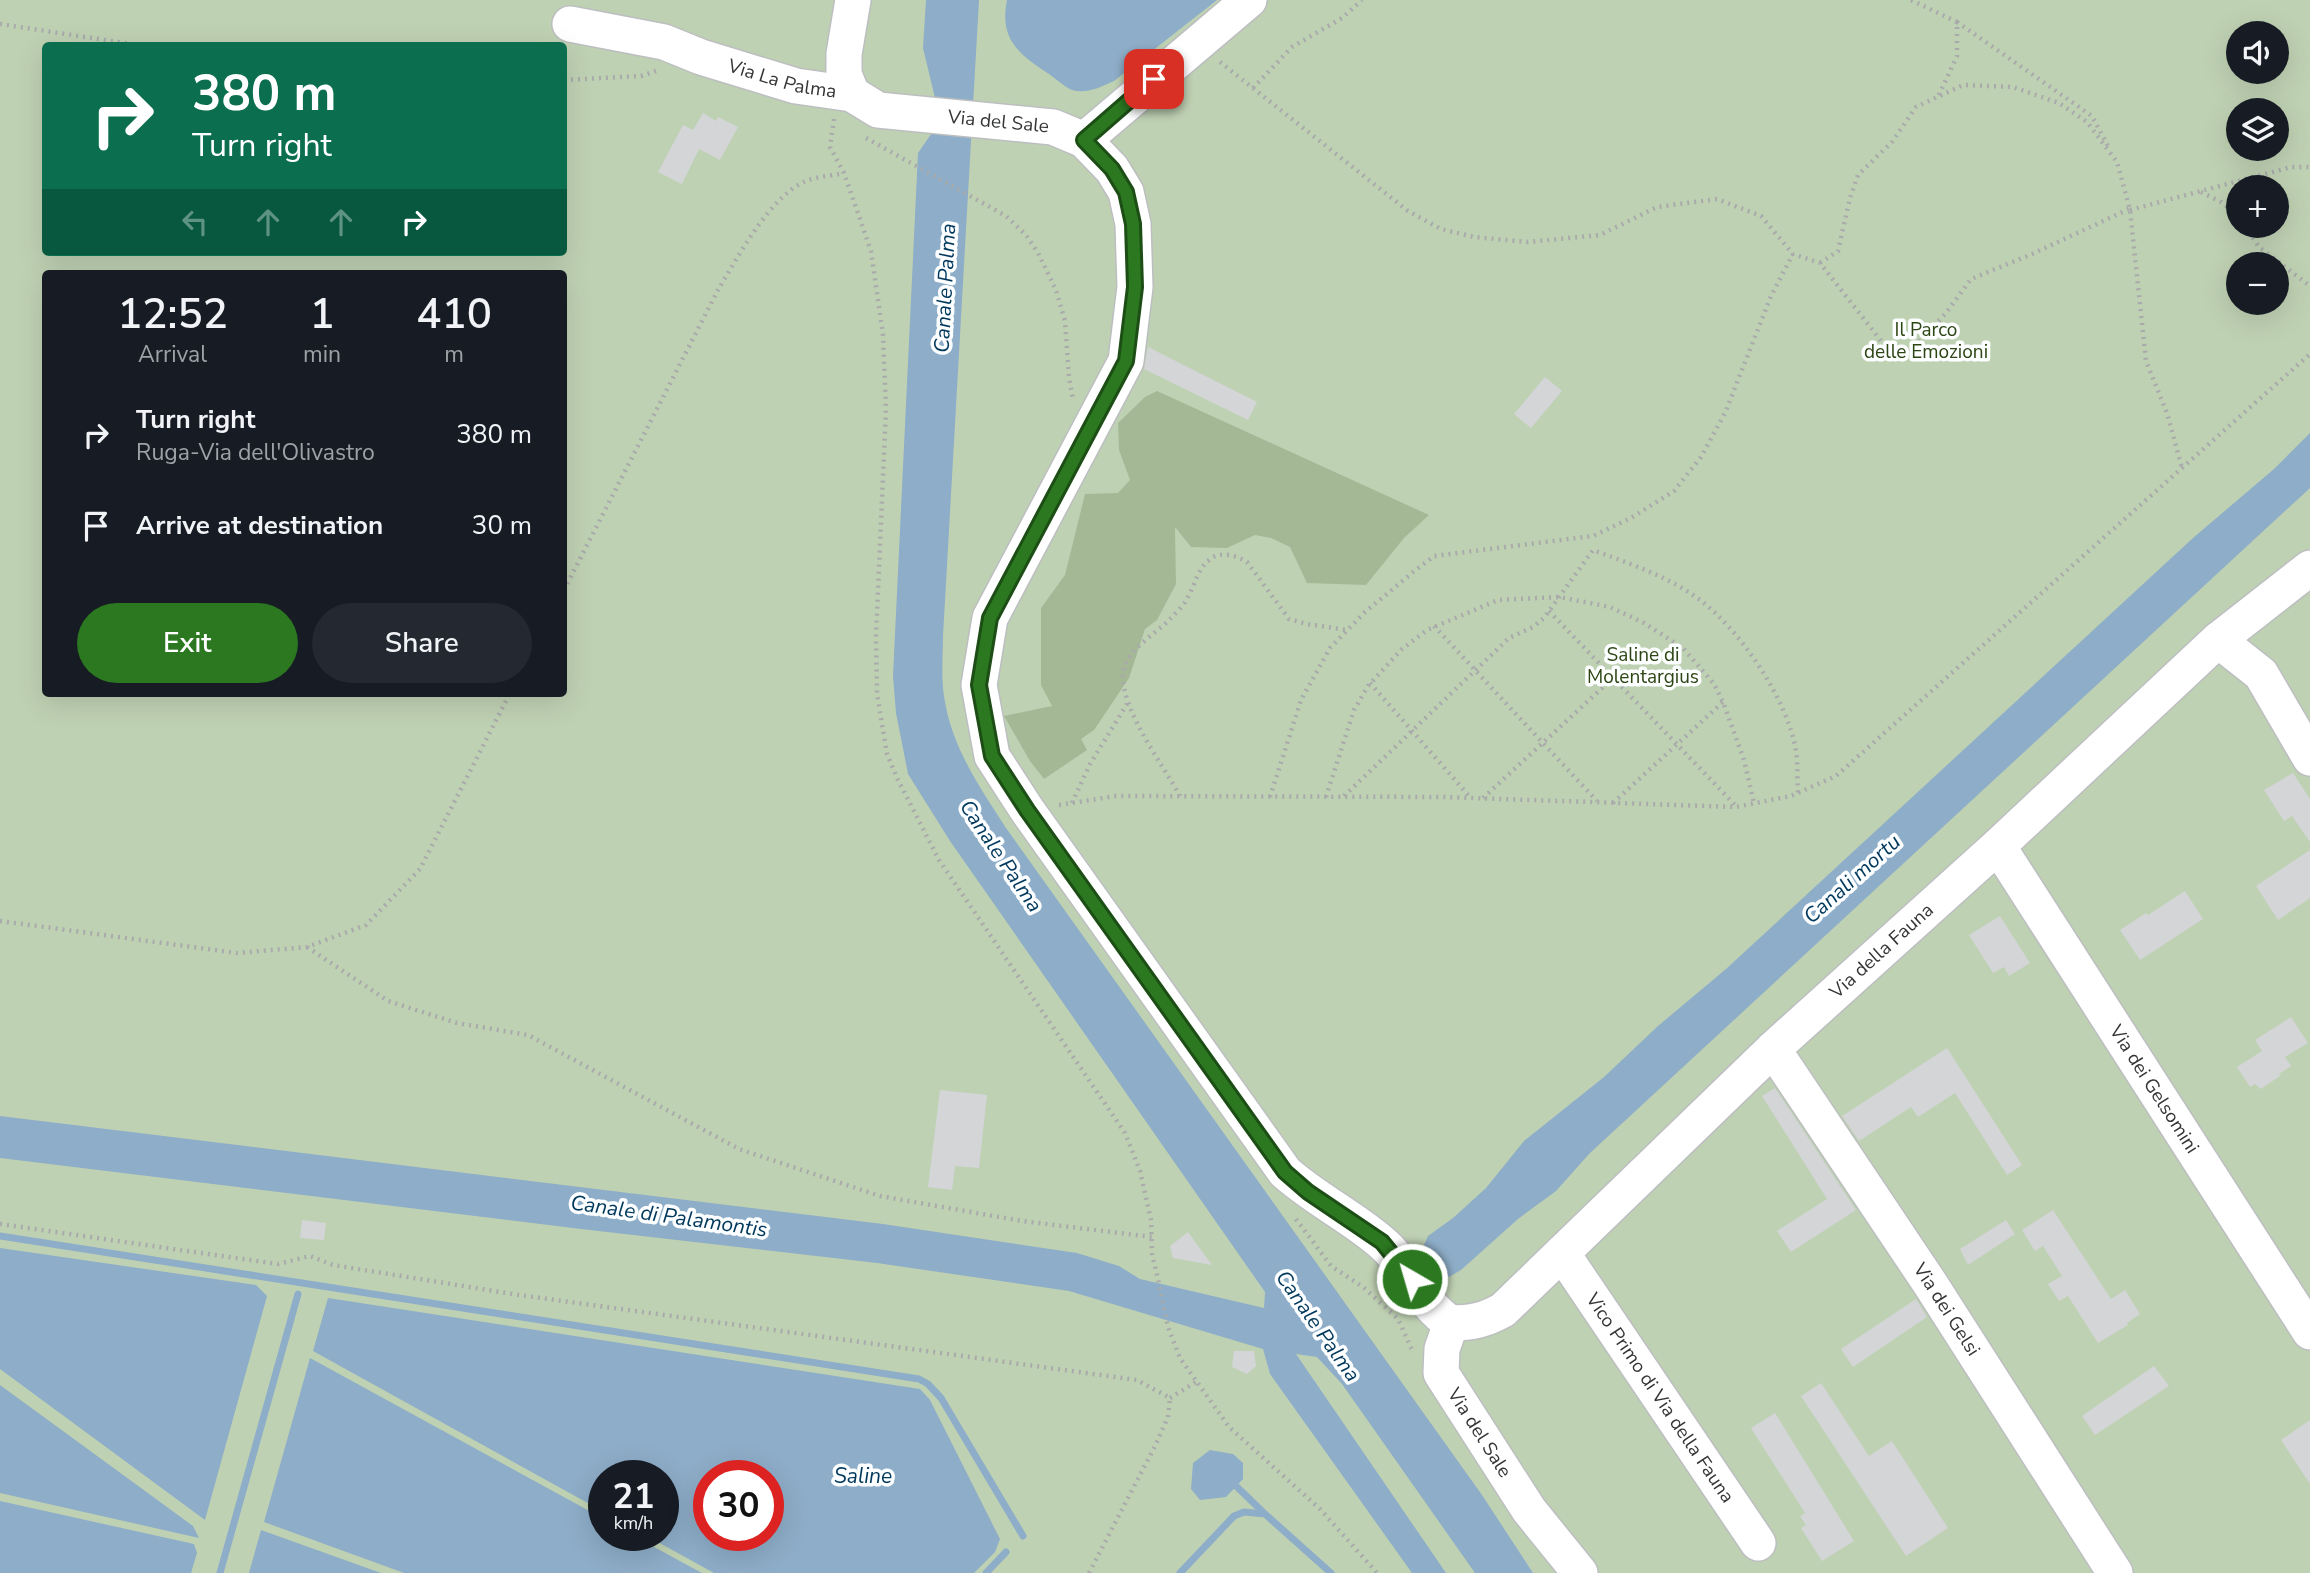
<!DOCTYPE html>
<html lang="en">
<head>
<meta charset="utf-8">
<style>
  body { margin:0; font-family:"Nunito Sans",sans-serif; background:#242831; color:#f1f3f6; height:100vh; display:flex; flex-direction:column; font-size:26px; white-space:nowrap }
  * { box-sizing:border-box; margin:0 }
  p { font-size:23px; color:#9ea1a6 }
  .icon { flex:none; width:38px; height:38px; fill:none; stroke:currentColor; stroke-width:2; stroke-linecap:round; stroke-linejoin:round }
  .map { position:relative; flex:1; overflow:hidden }
  .details { position:absolute; left:42px; top:270px; width:525px; height:427px; display:flex; flex-direction:column; background:#171b24; border-radius:7px; box-shadow:0 7px 28px #0002 }
  .details>* { flex:none }
  .top-card { position:absolute; left:42px; top:42px; width:525px; height:214px; border-radius:7px; box-shadow:0 7px 28px #0002; background:#0b6e4f; color:#fff; overflow:hidden }
  .tools { position:absolute; left:2226px; top:21px; display:grid; gap:14px }
  .tools a { display:grid; place-items:center; width:63px; height:63px; border-radius:50%; background:#171b24; box-shadow:0 7px 28px #0002; font-size:35px }
  .speed { position:absolute; left:588px; top:1460px; display:flex; gap:14px; font-size:35px; font-weight:700; text-align:center }
  .speed>* { display:grid; place-content:center; width:91px; height:91px; border-radius:50%; background:#171b24; box-shadow:0 7px 28px #0002; line-height:1 }
  .speed small { font-size:18px; font-weight:400 }
  .speed .limit { border:10px solid #d22; background:#fff; color:#111 }
  .pin { position:absolute; display:grid; place-items:center; width:60px; height:60px; color:#fff; margin:-30px; border-radius:14px; box-shadow:0 4px 10px #0006 }
  .me { position:absolute; width:77px; margin:-38px; rotate:322deg; stroke-linejoin:round; filter:drop-shadow(0 0 5px #0008) }
  .turn { display:flex; align-items:center; gap:24px; height:147px; padding:0 35px; font-size:32px }
  .turn .icon { width:91px; height:91px; stroke-width:2.5 }
  .turn b { display:block; font-size:49px; line-height:60px }
  .lanes { display:flex; align-items:center; height:66px; padding:0 35px; background:#0003; justify-content:center; gap:35px; direction:ltr }
  .lanes .off { opacity:.35 }
  .eta { display:flex; justify-content:space-evenly; align-items:center; height:119px; text-align:center }
  .eta b { font-size:42px; font-weight:600; line-height:49px }
  .button { display:flex; gap:14px; margin-top:auto; padding:14px 35px }
  .button a { flex:1; height:80px; border-radius:42px; background:#2b7820; color:#fff; font-size:28px; font-weight:600; line-height:80px; text-align:center }
  .button a+a { background:#242831; color:#f1f3f6 }
  ul { padding:0; list-style:none }
  li { display:flex; align-items:center; gap:21px; height:91px; padding:0 35px }
  li div { flex:1 }
  li b { display:block; font-size:26px }
  li em { font-style:normal }
  .map>svg:first-child { display:block }
  .green { fill:#bfd1b3; fill-rule:evenodd }
  .forest { fill:#a4b896 }
  .water { fill:#8eadc8; fill-rule:evenodd }
  .lines { fill:none; stroke-linecap:round; stroke-linejoin:round }
  .stream { stroke:#8eadc8; stroke-width:7 }
  .building { fill:#d3d5d7 }
  .minor-casing { stroke:#bcbec0; stroke-width:38 }
  .path { stroke:#a8aaab; stroke-width:4.5; stroke-dasharray:2 5; stroke-linecap:butt }
  .minor { stroke:#fff; stroke-width:35 }
  .route-casing { stroke:#1c4e15; stroke-width:18 }
  .route { stroke:#2b7820; stroke-width:12 }
  .labels { text-anchor:middle; dominant-baseline:central; stroke-width:7; stroke-linejoin:round; paint-order:stroke }
  .street-label { font-size:19px; fill:#343535; stroke:#fcfeff }
  .park-label { font-size:19px; fill:#2c4512; stroke:#fcfeff }
  .water-label { font-size:21px; font-style:italic; fill:#00385c; stroke:#fcfeff }
</style>
</head>
<body>
<div class="map">
<svg width="2310" height="1573" viewBox="0 0 2310 1573">
  <rect width="100%" height="100%" fill="#eef0f2"/>
  <path class="green" d="M0 0H2310V1573H0ZM2238 33H2277V72H2238ZM46 46H564V252H46ZM2238 110H2277V149H2238ZM2238 187H2277V226H2238ZM2238 264H2277V303H2238ZM46 273H564V693H46ZM604 1475H663V1535H604ZM709 1475H768V1535H709Z"/>
  <path class="forest" d="M1157 391 1429 515 1404 538 1366 585 1307 583 1290 547 1271 538 1255 535 1227 548 1191 547 1175 527 1176 584 1157 620 1145 629 1129 678 1094 730 1081 739 1087 750 1044 779 1030 761 1004 716 1052 706 1041 685V608L1065 575 1085 494 1118 493 1130 480 1119 450 1118 423 1145 397Z"/>
  <g class="water">
    <path d="M926 0H979L943 636C943 655 941 676 944 696 951 746 979 786 1006 828L1482 1495 1533 1573H1475L1342 1384 1317 1357 1296 1354 1446 1573H1412L1270 1374 1263 1349 1069 1291 877 1263 581 1229 0 1158V1116L883 1224 1077 1253 1119 1266 1140 1279 1264 1308 1265 1292 950 841 908 774 896 713 893 676 918 153 938 124 935 98 923 48Z"/>
    <path d="M1007 0H1217L1114 81C1101 87 1087 94 1072 90 1065 87 1056 79 1049 74 1019 54 999 40 1007 0Z"/>
    <path d="M2310 433V488L1590 1153 1556 1191 1518 1219 1461 1270 1402 1305 1388 1290 1415 1264 1428 1236 1453 1218 1486 1188 1524 1141 1604 1077 1658 1026 1726 969 2193 538 2274 469Z"/>
    <path d="M0 1248 256 1285 267 1296 205 1520 0 1369Z"/>
    <path d="M328 1298 920 1389 930 1400 1000 1539 995 1552 974 1573H714L645 1535H663V1475H604V1512L313 1351ZM768 1475V1535H709V1475Z"/>
    <path d="M310 1358 604 1519V1535H632L702 1573H404L264 1522Z"/>
    <path d="M0 1385 193 1526 199 1538 0 1493Z"/>
    <path d="M1210 1450 1233 1454 1243 1463V1479L1226 1497 1200 1500 1191 1489 1193 1463Z"/>
    <path d="M0 1501 194 1544 197 1553 191 1573H0Z"/>
    <path d="M261 1530 381 1573H249Z"/>
  </g>
  <g class="lines">
    <g class="stream">
      <path d="M0 1236 919 1379 928 1384 941 1398 1023 1536"/>
      <path d="M1236 1486 1264 1513"/>
      <path d="M220 1573 298 1294"/>
      <path d="M986 1573 1006 1552"/>
      <path d="M1180 1573 1234 1516 1244 1512 1265 1514 1331 1573"/>
    </g>
  </g>
  <g class="building">
    <path d="M703 113 716 121 718 117 738 127 720 160 699 149 682 184 658 172 683 125 693 130Z"/>
    <path d="M1148 347 1257 402 1248 420 1144 369Z"/>
    <path d="M1545 377 1562 391 1531 428 1514 414Z"/>
    <path d="M2293 773 2310 799V842L2292 816 2284 821 2264 790Z"/>
    <path d="M2310 850V898L2278 920 2256 886Z"/>
    <path d="M2185 891 2203 919 2140 960 2120 930 2146 913 2148 915Z"/>
    <path d="M2000 916 2030 963 2009 976 2004 967 1993 973 1969 935Z"/>
    <path d="M2291 1017 2308 1043 2285 1057 2291 1066 2279 1074 2280 1076 2261 1089 2255 1084 2250 1087 2237 1067 2262 1051 2255 1040Z"/>
    <path d="M1947 1048 2022 1165 2007 1175 1955 1093 1918 1117 1911 1107 1859 1141 1842 1116Z"/>
    <path d="M1775 1088 1856 1210 1791 1252 1777 1231 1827 1199 1762 1096Z"/>
    <path d="M940 1090 987 1095 979 1168 955 1166 952 1190 928 1187Z"/>
    <path d="M2053 1210 2111 1299 2125 1290 2140 1314 2127 1323 2128 1325 2098 1343 2068 1296 2059 1301 2048 1284 2062 1276 2043 1246 2035 1251 2022 1230Z"/>
    <path d="M302 1220 326 1223 324 1240 300 1238Z"/>
    <path d="M2006 1220 2015 1234 1968 1265 1960 1249Z"/>
    <path d="M1188 1232 1212 1265 1173 1258 1170 1246Z"/>
    <path d="M1916 1299 1927 1317 1853 1367 1841 1349Z"/>
    <path d="M1234 1351H1254L1256 1366 1247 1374 1232 1367Z"/>
    <path d="M2154 1366 2169 1386 2095 1435 2082 1416Z"/>
    <path d="M1821 1383 1869 1456 1892 1441 1948 1528 1906 1556 1801 1396Z"/>
    <path d="M1775 1413 1854 1541 1822 1561 1801 1528 1806 1525 1800 1516 1805 1513 1751 1428Z"/>
    <path d="M2310 1420V1484L2281 1440Z"/>
  </g>
  <g class="lines">
    <g class="minor-casing">
      <g id="minor">
        <path id="s1" d="M570 24 664 42 701 57 796 86 852 94 878 110 1053 127 1084 140 1112 169 1126 192 1133 224 1135 287 1126 361 990 618 979 685 992 756 1027 810 1285 1172C1315 1199 1351 1216 1381 1242 1409 1265 1420 1304 1451 1323L1442 1349 1441 1373 1529 1510 1580 1573"/>
        <path d="M852 94 844 74V54L853 0"/>
        <path d="M1084 140 1249 0"/>
        <path d="M2218 640 2261 674 2310 758"/>
        <path id="s2" d="M1998 846 2310 1332"/>
        <path id="s3" d="M1773 1049 1931 1285 2115 1573"/>
        <path id="s4" d="M1562 1253 1758 1543"/>
        <path id="s5" d="M1451 1323C1472 1323 1485 1320 1503 1310L1773 1049 1998 846 2218 640 2310 568"/>
      </g>
    </g>
    <g class="path">
      <path d="M1911 0 1957 22V56L1938 97"/>
      <path d="M1957 22 2092 116 2108 146"/>
      <path d="M0 24 144 46"/>
      <path d="M1220 62 1408 211 1441 229 1474 237 1528 242 1600 235 1657 207 1717 199 1761 216 1793 254 1820 263 1882 342 1907 354 1946 313 1971 279 2032 254 2129 209"/>
      <path d="M564 80 641 76 656 71"/>
      <path d="M1253 88 1292 47 1342 18 1362 0"/>
      <path d="M834 119 830 147 844 173 871 251 883 335 886 409 876 636 877 694 887 754 897 778 939 860 1125 1133 1140 1171 1151 1220 1152 1254 1157 1275 1168 1327 1180 1358 1229 1427 1320 1509 1377 1573"/>
      <path d="M866 138 1006 216 1026 235 1038 253 1056 290 1065 321 1069 377 1073 400"/>
      <path d="M2201 192 2221 202 2238 216"/>
      <path d="M2130 210 2291 167H2310"/>
      <path d="M2245 226 2259 247 2310 286"/>
      <path d="M1820 263 1838 251 1850 198 1858 175 1892 142 1916 107 1963 85 2013 87 2059 103 2087 122 2117 162 2130 210 2146 361 2167 413 2182 468"/>
      <path d="M564 590 718 290C737 258 771 195 806 181 818 176 832 176 844 173"/>
      <path d="M1549 611 1736 806"/>
      <path d="M1434 626 1597 801"/>
      <path d="M1370 683 1470 797"/>
      <path d="M1180 796C1162 763 1123 713 1123 676 1123 651 1155 635 1170 619 1176 613 1183 606 1187 599 1194 587 1198 569 1208 561 1219 550 1235 555 1247 562L1289 619 1307 624 1347 630"/>
      <path d="M1344 796 1509 638 1533 627 1544 618 1593 550C1630 564 1668 576 1700 600 1740 630 1788 700 1796 751 1798 764 1797 779 1798 793"/>
      <path d="M1270 797 1301 700 1330 648 1364 613 1412 573 1434 556 1593 536 1631 518 1674 491 1701 457 1725 413 1771 296 1793 254"/>
      <path d="M1326 797 1354 710 1368 686 1402 649 1427 630 1498 600 1559 597 1610 607 1644 623 1683 648 1714 684 1723 702 1744 760 1754 803"/>
      <path d="M1483 798 1613 678"/>
      <path d="M1072 803 1090 764 1127 704"/>
      <path d="M1613 803 1723 702"/>
      <path d="M1059 805 1116 796 1443 797 1736 807 1791 796 1836 776 2310 354"/>
      <path d="M0 921 237 953 307 947 366 925 420 869 510 693"/>
      <path d="M307 947 388 1001 457 1023 528 1035 739 1149 880 1196 1022 1221 1152 1237"/>
      <path d="M1296 1219 1331 1266 1363 1287 1398 1319 1413 1352"/>
      <path d="M0 1224 278 1264 310 1256 333 1265 519 1295 1137 1380 1170 1398"/>
      <path d="M1170 1398 1196 1382"/>
      <path d="M1089 1573 1155 1446 1168 1417 1170 1398"/>
    </g>
    <use href="#minor" class="minor"/>
  </g>
  <g class="lines">
    <g class="route-casing">
      <path id="route" d="M1154 79 1084 140 1112 169 1126 192 1133 224 1135 287 1126 361 990 618 979 685 992 756 1027 810 1285 1172 1308 1192 1382 1242 1412 1279"/>
    </g>
    <use href="#route" class="route"/>
  </g>
  <g class="labels">
    <g class="street-label">
      <text stroke="none"><textPath href="#s1" startOffset="220">Via La Palma</textPath></text>
      <text stroke="none"><textPath href="#s1" startOffset="443">Via del Sale</textPath></text>
      <text stroke="none"><textPath href="#s5" startOffset="576">Via della Fauna</textPath></text>
      <text stroke="none"><textPath href="#s2" startOffset="289">Via dei Gelsomini</textPath></text>
      <text stroke="none"><textPath href="#s3" startOffset="313">Via dei Gelsi</textPath></text>
      <text stroke="none"><textPath href="#s4" startOffset="175">Vico Primo di Via della Fauna</textPath></text>
      <text stroke="none"><textPath href="#s1" startOffset="2058">Via del Sale</textPath></text>
    </g>
    <g class="park-label">
      <text x="1926" y="330">Il Parco<tspan x="1926" dy="22">delle Emozioni</tspan></text>
      <text x="1643" y="655">Saline di<tspan x="1643" dy="22">Molentargius</tspan></text>
    </g>
    <g class="water-label">
      <text transform="translate(945 288) rotate(-87)">Canale Palma</text>
      <text transform="translate(1001 856) rotate(56)">Canale Palma</text>
      <text transform="translate(1852 879) rotate(-42)">Canali mortu</text>
      <text transform="translate(669 1216) rotate(8)">Canale di Palamontis</text>
      <text transform="translate(1318 1326) rotate(55)">Canale Palma</text>
      <text x="863" y="1476">Saline</text>
    </g>
  </g>
</svg>
<div class="tools">
<a><svg class="icon" aria-label="sound" viewBox="0 0 24 24"><path d="M4 9h4l5-4v14l-5-4H4zM17 9q2 3 0 6"/></svg></a>
<a><svg class="icon" aria-label="layers" viewBox="0 0 24 24"><path d="M12 4l9 5-9 5-9-5zM3 14l9 5 9-5"/></svg></a>
<a>+</a>
<a>−</a>
</div>
<div class="speed"><div>21<small>km/h</small></div><div class="limit">30</div></div>
<div class="pin" style="left:1154px;top:79px;background:#d93025"><svg class="icon" aria-label="arrive" viewBox="0 0 24 24"><path d="M6 21V4h12l-3 4 3 4H6"/></svg></div>
<svg class="me" style="left:1412px;top:1279px" viewBox="-20 -20 40 40"><circle r="17" fill="#2b7820" stroke="#fff" stroke-width="3"/><path d="M0-11L8 9 0 5-8 9z" fill="#fff"/></svg>
<div class="top-card">
<div class="turn"><svg class="icon" aria-label="right" viewBox="0 0 24 24"><path d="M7 20v-9h11M14 6l5 5-5 5"/></svg><div><b>380 m</b>Turn right</div></div>
<div class="lanes"><svg class="icon off" aria-label="left" viewBox="0 0 24 24"><path d="M17 20v-9H6M10 6l-5 5 5 5"/></svg><svg class="icon off" aria-label="ahead" viewBox="0 0 24 24"><path d="M12 20V5M6 11l6-6 6 6"/></svg><svg class="icon off" aria-label="ahead" viewBox="0 0 24 24"><path d="M12 20V5M6 11l6-6 6 6"/></svg><svg class="icon" aria-label="right" viewBox="0 0 24 24"><path d="M7 20v-9h11M14 6l5 5-5 5"/></svg></div>
</div>
<section class="details">
<div class="eta">
<div><b>12:52</b><p>Arrival</p></div>
<div><b>1</b><p>min</p></div>
<div><b>410</b><p>m</p></div>
</div>
<ul>
<li><svg class="icon" aria-label="right" viewBox="0 0 24 24"><path d="M7 20v-9h11M14 6l5 5-5 5"/></svg><div><b>Turn right</b><p>Ruga-Via dell'Olivastro</p></div><em>380 m</em></li>
<li><svg class="icon" aria-label="arrive" viewBox="0 0 24 24"><path d="M6 21V4h12l-3 4 3 4H6"/></svg><div><b>Arrive at destination</b></div><em>30 m</em></li>
</ul>
<div class="button"><a>Exit</a><a>Share</a></div>
</section>
</div>
</body>
</html>
